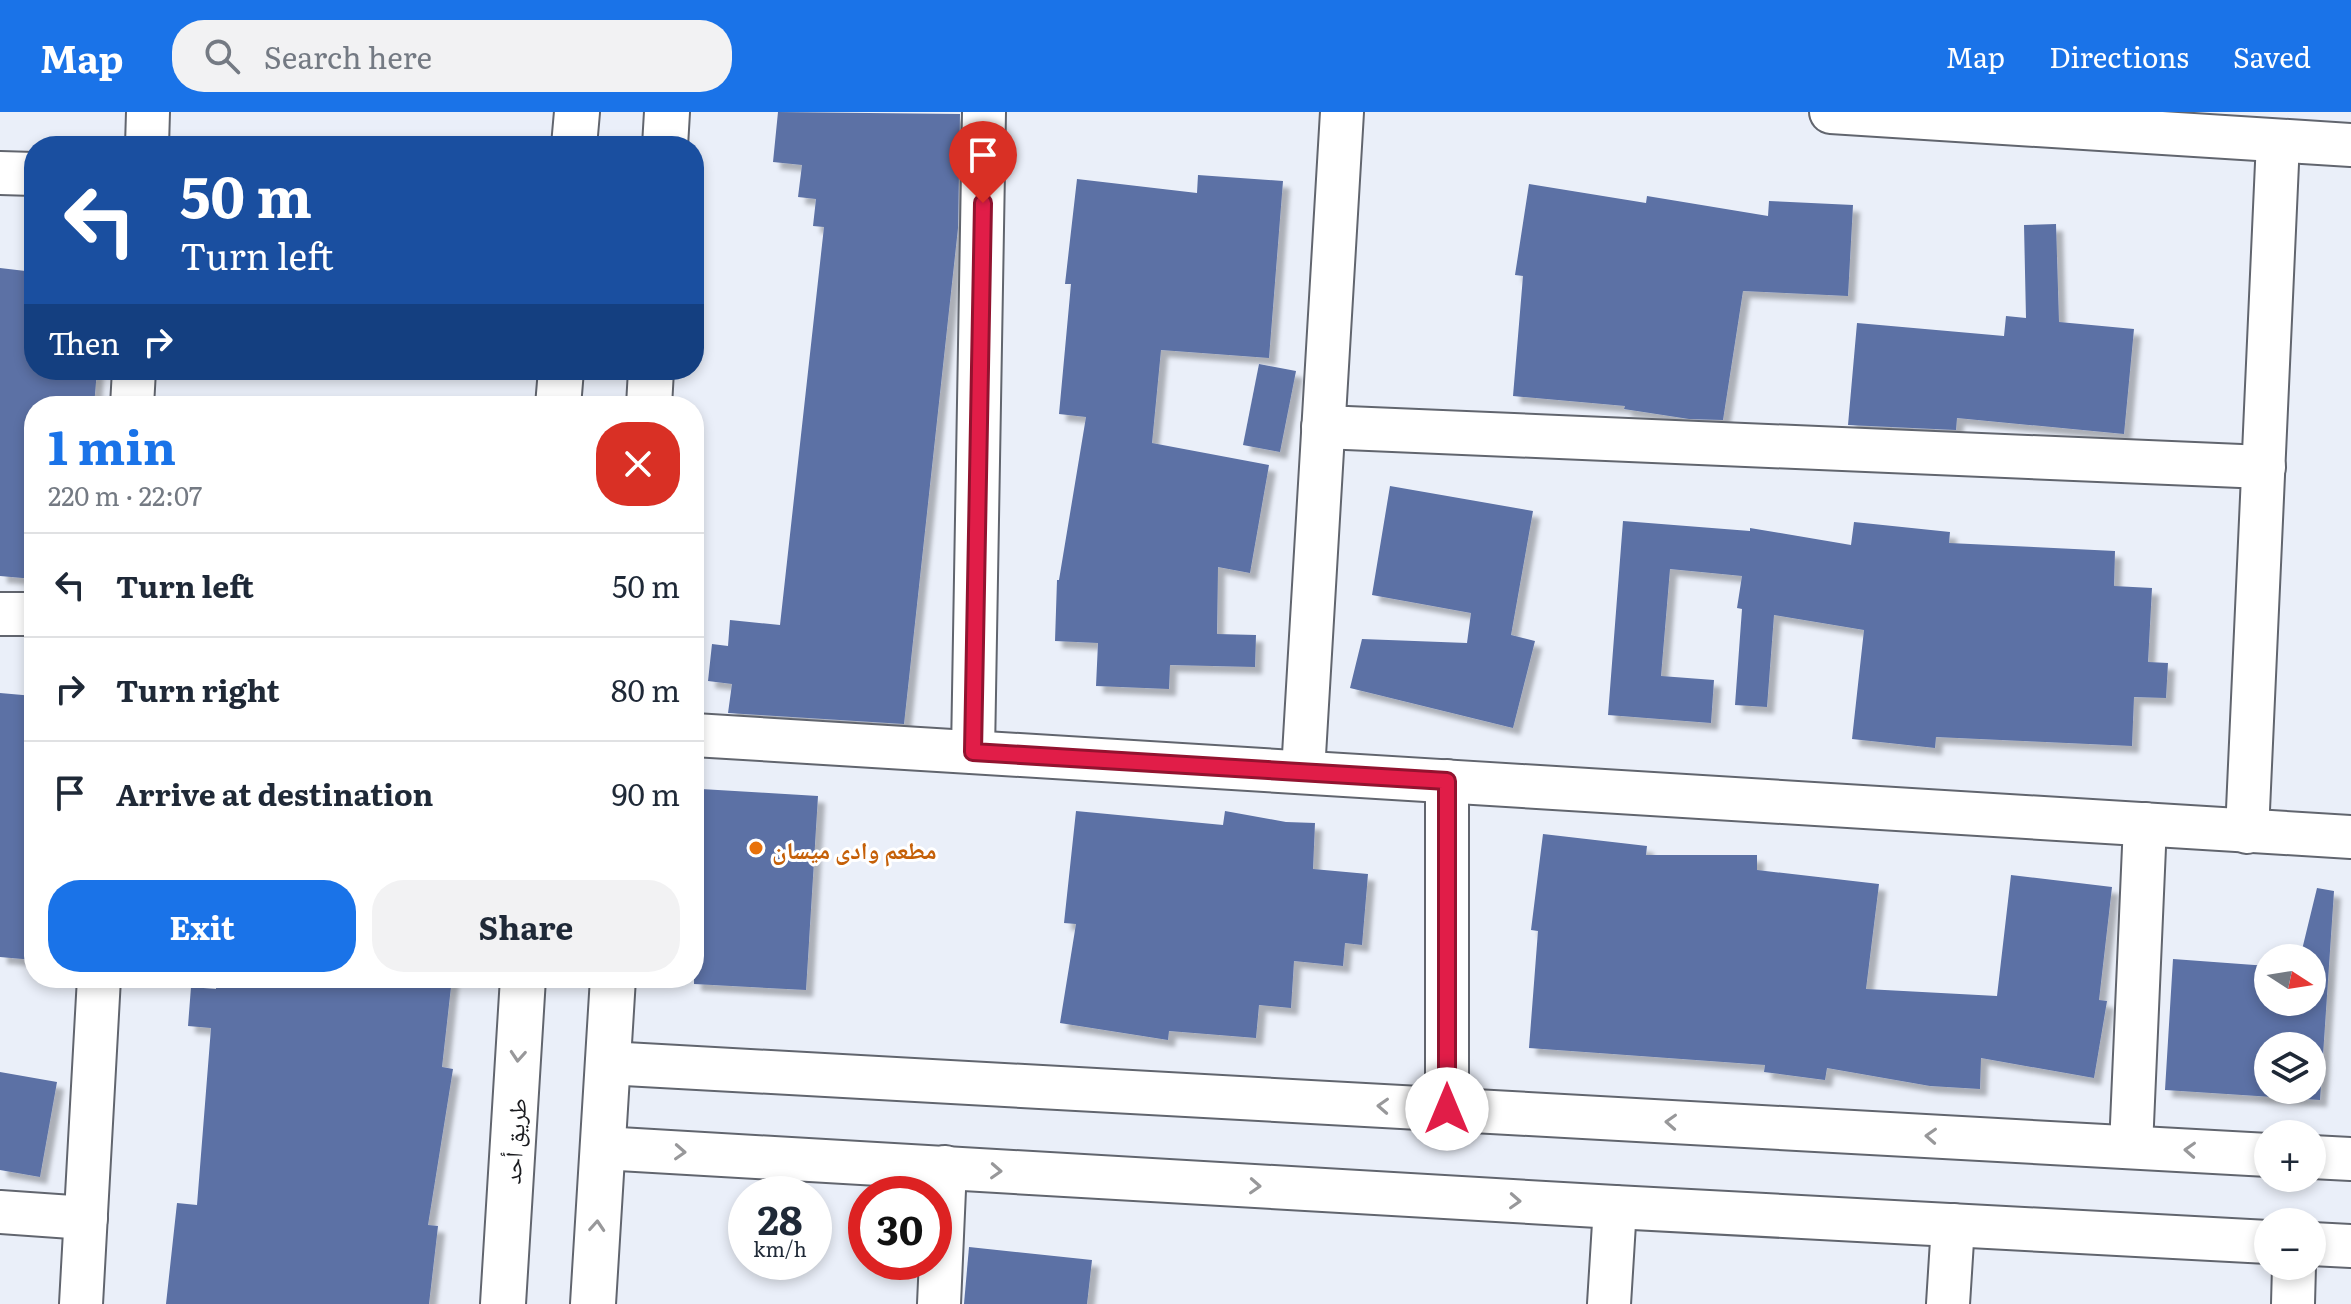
<!DOCTYPE html>
<html lang="en">
<head>
<meta charset="utf-8">
<style>
  body { margin:0; font-family:Literata,"Noto Naskh Arabic",serif; background:#f2f2f3; color:#1f2937; height:100vh; display:flex; flex-direction:column; font-size:30px; white-space:nowrap }
  * { box-sizing:border-box; margin:0 }
  p { font-size:26px; color:#747a83 }
  .icon { flex:none; width:44px; height:44px; fill:none; stroke:currentColor; stroke-width:2; stroke-linecap:round; stroke-linejoin:round }
  .map { position:relative; flex:1; overflow:hidden }
  .panel { position:absolute; left:24px; top:284px; width:680px; height:592px; display:flex; flex-direction:column; background:#fff; border-radius:32px; box-shadow:0 4px 12px #0003 }
  .panel>* { flex:none }
  .top-card { position:absolute; left:24px; top:24px; width:680px; height:244px; border-radius:32px; box-shadow:0 4px 12px #0003; background:#1a4fa0; color:#fff; overflow:hidden }
  .needle { width:52px; rotate:102deg }
  .tools { position:absolute; left:2254px; top:832px; display:grid; gap:16px }
  .tools a { display:grid; place-items:center; width:72px; height:72px; border-radius:50%; background:#fff; box-shadow:0 4px 12px #0003; font-size:40px }
  .speed { position:absolute; left:728px; top:1064px; display:flex; gap:16px; font-size:40px; font-weight:700; text-align:center }
  .speed>* { display:grid; place-content:center; width:104px; height:104px; border-radius:50%; background:#fff; box-shadow:0 4px 12px #0003; line-height:1 }
  .speed small { font-size:20px; font-weight:400 }
  .speed .limit { border:12px solid #d22; background:#fff; color:#111 }
  .pin { position:absolute; display:grid; place-items:center; width:68px; height:68px; color:#fff; margin:-82px -34px; border-radius:50% 50% 50% 0; rotate:-45deg; box-shadow:0 0 8px #0007 }
  .pin .icon { rotate:45deg }
  .me { position:absolute; width:88px; margin:-44px; rotate:0deg; stroke-linejoin:round; filter:drop-shadow(0 0 6px #0008) }
  .turn { display:flex; align-items:center; gap:28px; height:168px; padding:0 24px; font-size:36px }
  .turn .icon { width:104px; height:104px; stroke-width:2.5 }
  .turn b { display:block; font-size:56px; line-height:68px }
  .then { display:flex; align-items:center; height:76px; padding:0 24px; background:#0003; gap:16px; font-size:30px }
  .round { display:grid; place-items:center; flex:none; width:84px; height:84px; border-radius:32px; background:#f2f2f3 }
  .overview { display:flex; align-items:center; justify-content:space-between; height:136px; padding:0 24px }
  h1 { font-size:48px; font-weight:700; line-height:60px; color:#1a73e8 }
  .primary-button { display:flex; gap:16px; margin-top:auto; padding:16px 24px }
  .primary-button a { flex:1; height:92px; border-radius:32px; background:#1a73e8; color:#fff; font-size:32px; font-weight:700; line-height:92px; text-align:center }
  .primary-button a+a { background:#f2f2f3; color:#1f2937 }
  ul { padding:0; list-style:none }
  li { display:flex; align-items:center; gap:24px; height:104px; padding:0 24px; border-top:2px solid #e0e1e3 }
  li div { flex:1 }
  li b { display:block; font-size:30px }
  li em { font-style:normal }
  header { display:flex; align-items:center; gap:48px; box-sizing:border-box; height:112px; padding:0 40px; background:#1a73e8; color:#fff }
  header strong { font-size:38px }
  nav { display:flex; gap:44px; margin-inline-start:auto; font-size:28px }
  .search { width:560px; height:72px; background:#f2f2f3; display:flex; align-items:center; gap:20px; box-sizing:border-box; padding:0 28px; border-radius:32px; color:#747a83; font-size:30px }
  .map>svg:first-child { display:block }
  .building { fill:#5c71a5; fill-rule:evenodd; filter:url(#shadow) }
  .lines { fill:none; stroke-linecap:round; stroke-linejoin:round }
  .street-casing { stroke:#61656e; stroke-width:46 }
  .primary-casing { stroke:#61656e; stroke-width:48 }
  .street { stroke:#fff; stroke-width:42 }
  .primary { stroke:#fff; stroke-width:44 }
  .oneway { stroke:#98989a }
  .route-casing { stroke:#92132f; stroke-width:20 }
  .route { stroke:#e11d48; stroke-width:14 }
  .food-dot { fill:#e8710a; stroke:#fff; stroke-width:3 }
  .labels { text-anchor:middle; dominant-baseline:central; stroke-width:6; stroke-linejoin:round; paint-order:stroke }
  .food-label { font-size:24px; font-weight:bold; fill:#c56008; stroke:#fff; text-anchor:start }
  .street-label { font-size:24px; fill:#1a1b1f; stroke:#fff }
</style>
</head>
<body>
<header>
<strong>Map</strong>
<div class="search"><svg class="icon" aria-label="search" viewBox="0 0 24 24"><circle cx="10" cy="10" r="6"/><path d="M15 15l6 6"/></svg>Search here</div>
<nav><a>Map</a><a>Directions</a><a>Saved</a></nav>
</header>
<div class="map">
<svg width="2351" height="1192" viewBox="0 0 2351 1192">
  <defs>
    <filter id="shadow"><feDropShadow dx="7" dy="7" stdDeviation="2" flood-color="#0004"/></filter>
  </defs>
  <rect width="100%" height="100%" fill="#eaeff9"/>
  <g class="building">
    <path d="M778 0 960 2 958 116 904 612 728 601 732 572 708 569 712 532 728 534 730 508 780 513 824 115 813 114 816 87 798 85 802 53 773 50Z"/>
    <path d="M1198 63 1283 69 1269 246 1161 238 1152 331 1269 353 1250 461 1218 455 1217 522 1256 523 1255 555 1170 553 1169 577 1096 574 1098 531 1055 529 1057 468H1059L1086 305 1059 302 1071 172H1065L1077 67 1197 81Z"/>
    <path d="M1529 72 1646 91 1647 84 1768 104 1769 89 1853 93 1848 184 1743 179 1723 308 1689 307 1624 297 1625 294 1513 284 1523 164 1515 163Z"/>
    <path d="M2056 112 2059 210 2134 217 2124 322 1957 306 1956 318 1848 313 1857 211 2004 224 2006 204 2026 206 2024 113Z"/>
    <path d="M0 156 34 160V258H97L94 294H34V467L0 464Z"/>
    <path d="M1259 252 1296 259 1280 340 1243 333Z"/>
    <path d="M1390 374 1533 399 1511 523 1535 529 1513 616 1350 576 1362 527 1467 531 1471 501 1372 483Z"/>
    <path d="M1623 409 1750 419V416L1851 433 1854 410 1950 420 1949 431 2115 439 2114 474 2152 476 2148 550 2168 551 2166 586 2134 585 2132 634 1936 625 1935 636 1852 627 1864 518 1774 503 1767 595 1735 593 1742 497 1737 496 1742 464 1670 457 1661 564 1714 568 1711 611 1608 603Z"/>
    <path d="M0 581 34 584V848L0 845Z"/>
    <path d="M701 677 818 684 806 878 694 872V789Z"/>
    <path d="M1076 699 1223 713 1225 699 1286 710 1315 711 1313 757 1368 762 1362 833 1345 831 1343 854 1294 849 1291 896 1259 893 1256 926 1169 919 1168 928 1060 911 1076 812 1064 811Z"/>
    <path d="M1543 722 1647 734 1646 743H1757V758L1879 772 1866 877 1997 884 2011 763 2112 775 2099 888 2107 889 2094 966 1981 946 1980 977 1930 974 1827 956 1825 968 1764 960 1765 953 1529 936 1538 819 1531 818Z"/>
    <path d="M2317 776 2334 779 2320 988 2165 978 2173 847 2268 854V890H2312V846H2300ZM2268 934H2312V978H2268Z"/>
    <path d="M216 866H452L442 955 453 957 428 1113 438 1114 429 1192H166L177 1091 197 1093 211 916 188 914 191 875 216 877Z"/>
    <path d="M0 960 57 970 40 1065 0 1058Z"/>
    <path d="M969 1135 1092 1148 1087 1192H964Z"/>
  </g>
  <g class="lines">
    <g class="street-casing">
      <g id="street">
        <path d="M1831 0 2351 33"/>
        <path d="M147 34 148 0"/>
        <path d="M0 61 34 62"/>
        <path d="M132 294 134 258"/>
        <path d="M1323 315 2264 355"/>
        <path d="M0 502H34"/>
        <path d="M694 623 2351 725"/>
        <path d="M973 640 984 0"/>
        <path d="M1303 660 1342 0"/>
        <path d="M1447 669V997"/>
        <path d="M2247 720 2278 29"/>
        <path d="M607 951 2268 1043"/>
        <path d="M2131 1035 2145 712"/>
        <path d="M602 1036 1615 1095 2268 1130"/>
        <path d="M2312 1045 2351 1047"/>
        <path d="M0 1100 86 1106"/>
        <path d="M2312 1132 2351 1134"/>
        <path d="M81 1192 99 866"/>
        <path d="M939 1192 945 1055"/>
        <path d="M1609 1192 1615 1095"/>
        <path d="M1948 1192 1953 1113"/>
        <path d="M2293 1192 2294 1154"/>
      </g>
    </g>
    <g class="primary-casing">
      <g id="primary">
        <path d="M574 34 577 0"/>
        <path d="M665 34 667 0"/>
        <path d="M558 294 561 258"/>
        <path d="M649 294 651 258"/>
        <path d="M503 1192 523 866"/>
        <path d="M593 1192 613 866"/>
      </g>
    </g>
    <use href="#street" class="street"/>
    <use href="#primary" class="primary"/>
  </g>
  <defs><path id="oneway-chevron" d="M-2-3.5L2.5 0L-2 3.5" fill="none" stroke-width="1.6" stroke-linecap="round" stroke-linejoin="round" transform="scale(2)"/></defs>
  <g class="oneway">
    <use href="#oneway-chevron" transform="translate(518 944) rotate(94)"/>
    <use href="#oneway-chevron" transform="translate(1383 994) rotate(-177)"/>
    <use href="#oneway-chevron" transform="translate(1671 1010) rotate(-177)"/>
    <use href="#oneway-chevron" transform="translate(1931 1024) rotate(-177)"/>
    <use href="#oneway-chevron" transform="translate(2190 1038) rotate(-177)"/>
    <use href="#oneway-chevron" transform="translate(680 1040) rotate(3)"/>
    <use href="#oneway-chevron" transform="translate(996 1059) rotate(3)"/>
    <use href="#oneway-chevron" transform="translate(1255 1074) rotate(3)"/>
    <use href="#oneway-chevron" transform="translate(1515 1089) rotate(3)"/>
    <use href="#oneway-chevron" transform="translate(597 1114) rotate(-86)"/>
  </g>
  <g class="lines">
    <g class="route-casing">
      <path id="route" d="M983 91 973 640 1447 669V997"/>
    </g>
    <use href="#route" class="route"/>
  </g>
  <circle class="food-dot" cx="756" cy="736" r="8"/>
  <g class="labels">
    <g class="food-label">
      <text x="772" y="736">مطعم وادى ميسان</text>
    </g>
    <g class="street-label">
      <text transform="translate(513 1029) rotate(-86)">طريق أحد</text>
    </g>
  </g>
</svg>
<div class="tools">
<a><svg class="needle" viewBox="-14 -14 28 28"><path d="M0-13l5 13h-10z" fill="#e53935"/><path d="M0 13l5-13h-10z" fill="#747a83"/></svg></a>
<a><svg class="icon" aria-label="layers" viewBox="0 0 24 24"><path d="M12 4l9 5-9 5-9-5zM3 14l9 5 9-5"/></svg></a>
<a>+</a>
<a>−</a>
</div>
<div class="speed"><div>28<small>km/h</small></div><div class="limit">30</div></div>
<div class="pin" style="left:983px;top:91px;background:#d93025"><svg class="icon" aria-label="arrive" viewBox="0 0 24 24"><path d="M6 21V4h12l-3 4 3 4H6"/></svg></div>
<svg class="me" style="left:1447px;top:997px" viewBox="-20 -20 40 40"><circle r="19" fill="#fff"/><path d="M0-13L10 11 0 6-10 11z" fill="#e11d48"/></svg>
<div class="top-card">
<div class="turn"><svg class="icon" aria-label="left" viewBox="0 0 24 24"><path d="M17 20v-9H6M10 6l-5 5 5 5"/></svg><div><b>50 m</b>Turn left</div></div>
<div class="then">Then<svg class="icon" aria-label="right" viewBox="0 0 24 24"><path d="M7 20v-9h11M14 6l5 5-5 5"/></svg></div>
</div>
<section class="panel">
<div class="overview"><div><h1>1 min</h1><p>220 m · 22:07</p></div><a class="round" style="background:#d93025;color:#fff"><svg class="icon" aria-label="close" viewBox="0 0 24 24"><path d="M6 6l12 12M18 6L6 18"/></svg></a></div>
<ul>
<li><svg class="icon" aria-label="left" viewBox="0 0 24 24"><path d="M17 20v-9H6M10 6l-5 5 5 5"/></svg><div><b>Turn left</b></div><em>50 m</em></li>
<li><svg class="icon" aria-label="right" viewBox="0 0 24 24"><path d="M7 20v-9h11M14 6l5 5-5 5"/></svg><div><b>Turn right</b></div><em>80 m</em></li>
<li><svg class="icon" aria-label="arrive" viewBox="0 0 24 24"><path d="M6 21V4h12l-3 4 3 4H6"/></svg><div><b>Arrive at destination</b></div><em>90 m</em></li>
</ul>
<div class="primary-button"><a>Exit</a><a>Share</a></div>
</section>
</div>
</body>
</html>
